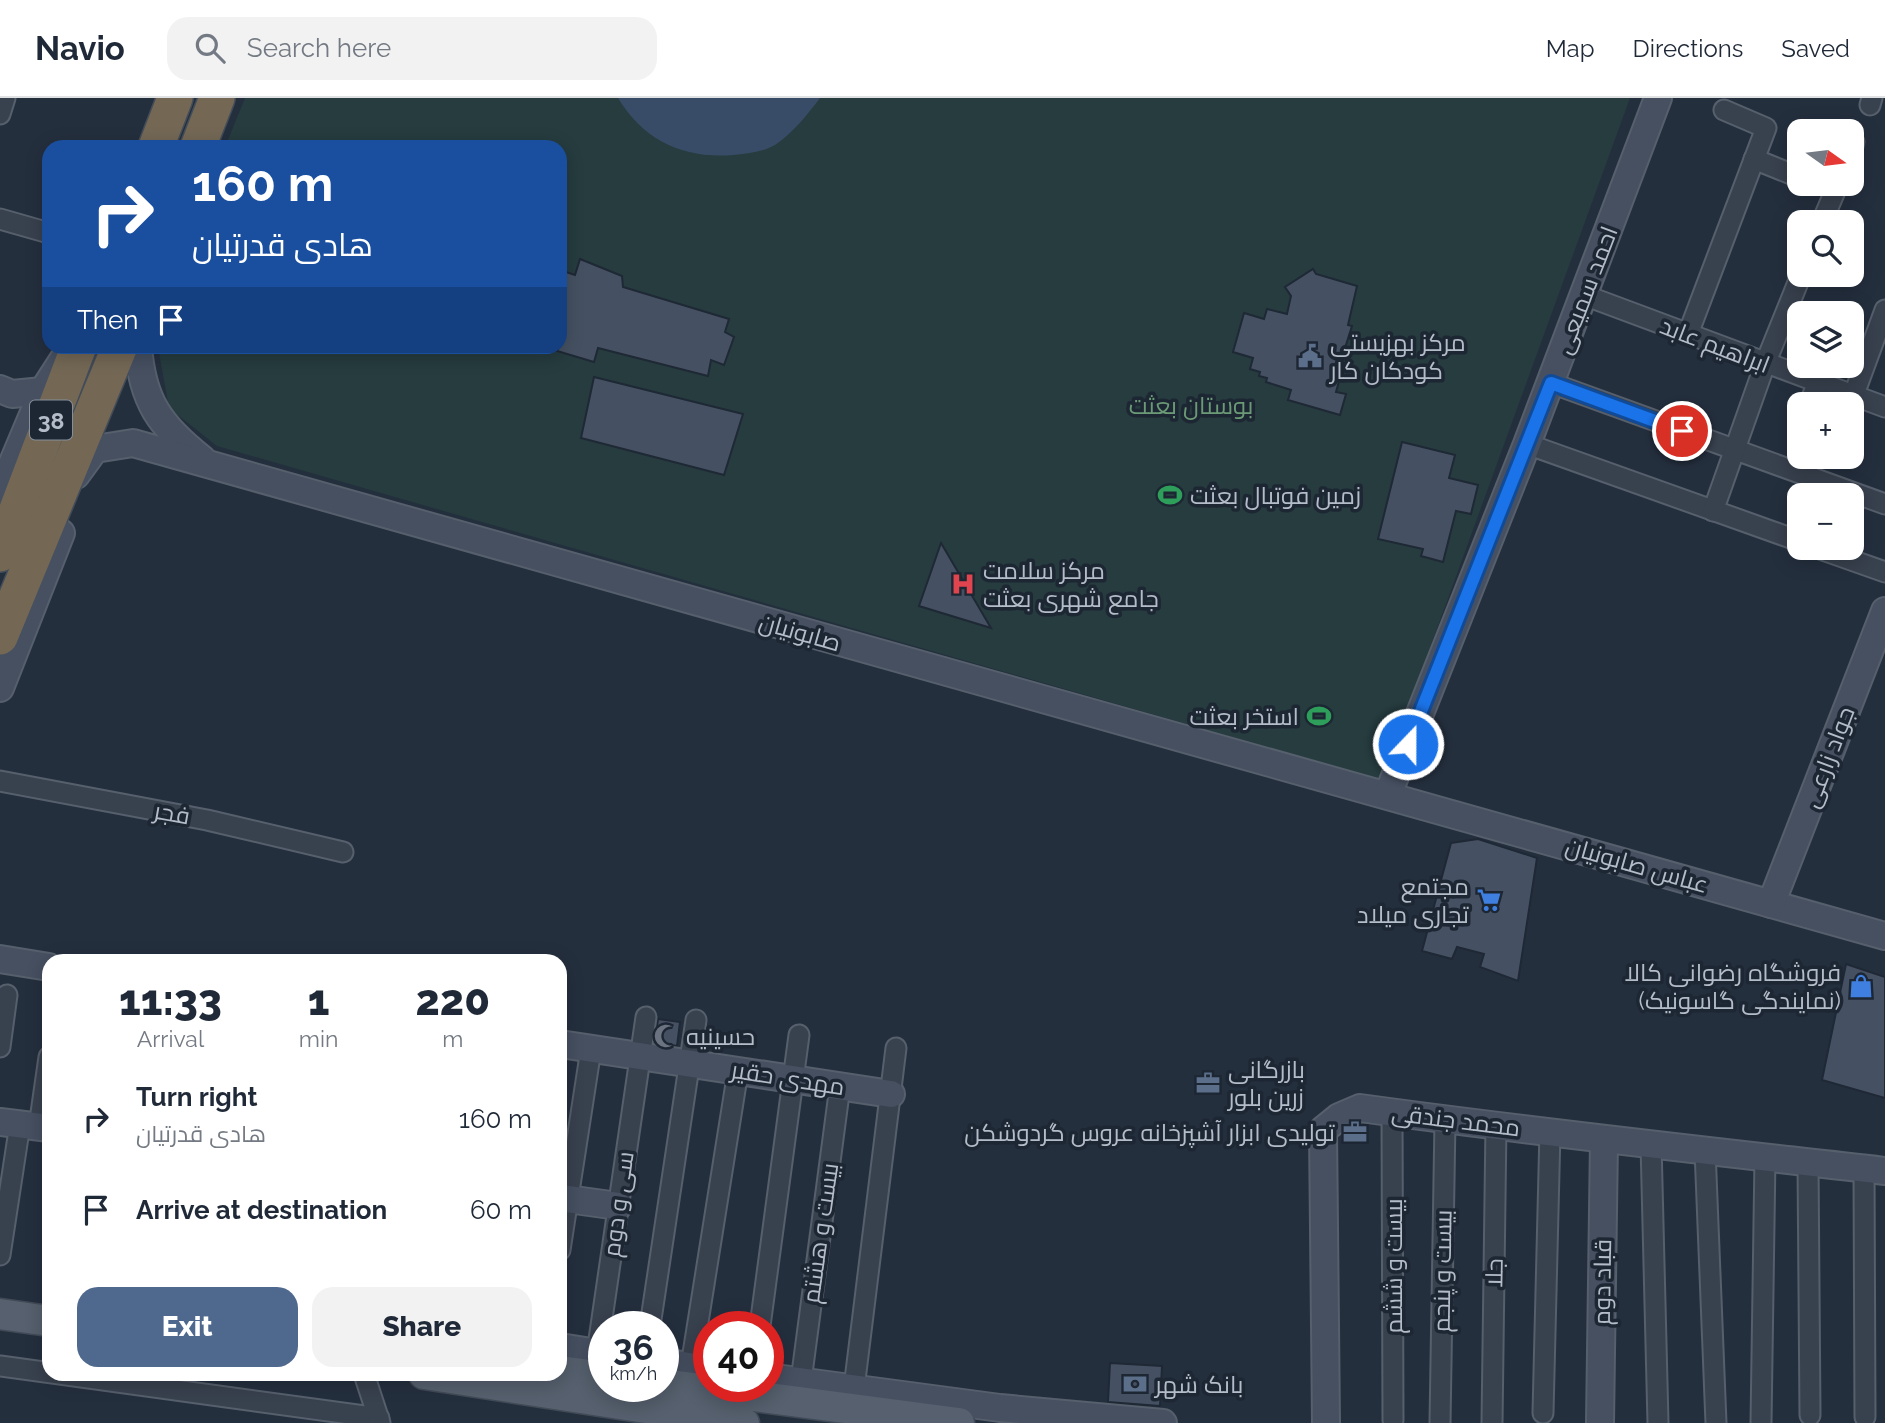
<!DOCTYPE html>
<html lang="en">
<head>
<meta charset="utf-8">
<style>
  body { margin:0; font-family:Raleway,Cairo,sans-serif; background:#f2f2f3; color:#1f2937; height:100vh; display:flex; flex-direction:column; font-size:26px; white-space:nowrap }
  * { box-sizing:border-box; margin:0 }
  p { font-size:23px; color:#747a83 }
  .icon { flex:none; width:38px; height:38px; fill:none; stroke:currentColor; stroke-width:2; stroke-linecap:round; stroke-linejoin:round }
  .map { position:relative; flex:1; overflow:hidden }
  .drawer { position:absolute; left:42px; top:856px; width:525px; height:427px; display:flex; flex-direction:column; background:#fff; border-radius:21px; box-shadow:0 4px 18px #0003 }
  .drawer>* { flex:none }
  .banner { position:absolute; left:42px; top:42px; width:525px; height:214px; border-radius:21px; box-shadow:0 4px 18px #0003; background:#1a4fa0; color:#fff; overflow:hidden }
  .needle { width:46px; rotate:104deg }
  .tools { position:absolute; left:1787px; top:21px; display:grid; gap:14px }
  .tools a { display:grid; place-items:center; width:77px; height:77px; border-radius:14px; background:#fff; box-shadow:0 4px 18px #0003; font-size:35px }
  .speed { position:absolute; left:588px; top:1213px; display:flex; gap:14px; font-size:35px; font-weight:700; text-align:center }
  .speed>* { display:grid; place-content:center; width:91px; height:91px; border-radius:50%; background:#fff; box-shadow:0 4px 18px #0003; line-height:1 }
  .speed small { font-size:18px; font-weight:400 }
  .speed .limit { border:10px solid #d22; background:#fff; color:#111 }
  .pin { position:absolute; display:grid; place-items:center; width:60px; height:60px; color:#fff; margin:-30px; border:4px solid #fff; border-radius:50%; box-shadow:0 2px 7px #0007 }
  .me { position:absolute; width:77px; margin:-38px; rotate:22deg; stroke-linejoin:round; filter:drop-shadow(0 0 5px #0008) }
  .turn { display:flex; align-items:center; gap:24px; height:147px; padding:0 35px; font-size:32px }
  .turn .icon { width:91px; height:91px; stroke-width:2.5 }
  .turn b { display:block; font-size:49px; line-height:60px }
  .then { display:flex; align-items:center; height:66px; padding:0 35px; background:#0003; gap:14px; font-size:26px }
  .eta { display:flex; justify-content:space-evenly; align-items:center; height:119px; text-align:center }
  .eta b { font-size:42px; font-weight:800; line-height:49px }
  .primary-button { display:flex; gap:14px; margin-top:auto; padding:14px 35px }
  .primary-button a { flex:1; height:80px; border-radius:21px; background:#4f688e; color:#fff; font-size:28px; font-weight:800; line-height:80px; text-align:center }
  .primary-button a+a { background:#f2f2f3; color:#1f2937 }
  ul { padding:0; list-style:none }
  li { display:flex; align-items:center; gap:21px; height:91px; padding:0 35px }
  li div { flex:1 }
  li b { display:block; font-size:26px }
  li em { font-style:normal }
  header { display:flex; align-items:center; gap:42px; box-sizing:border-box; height:98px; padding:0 35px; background:#fff; border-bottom:2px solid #e0e1e3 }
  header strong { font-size:33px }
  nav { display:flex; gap:38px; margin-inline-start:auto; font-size:24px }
  .search { width:490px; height:63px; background:#f2f2f3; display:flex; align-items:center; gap:18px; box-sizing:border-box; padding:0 24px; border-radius:21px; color:#747a83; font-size:26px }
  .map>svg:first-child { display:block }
  .green { fill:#263c3f }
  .water { fill:#394c67 }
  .building { fill:#455162; stroke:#1f2835; stroke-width:2 }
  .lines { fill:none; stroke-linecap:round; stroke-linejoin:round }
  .street-casing { stroke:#565f6c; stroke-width:23 }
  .secondary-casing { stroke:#565f6c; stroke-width:30 }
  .primary-casing { stroke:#414a57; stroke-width:33 }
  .highway-casing { stroke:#434c59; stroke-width:38 }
  .street { stroke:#38414e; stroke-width:19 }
  .secondary { stroke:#465061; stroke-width:26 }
  .primary { stroke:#56606e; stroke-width:30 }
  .highway { stroke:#746855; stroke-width:35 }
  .route-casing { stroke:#114b97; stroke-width:18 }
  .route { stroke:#1a73e8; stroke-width:12 }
  .labels { text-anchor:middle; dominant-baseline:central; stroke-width:7; stroke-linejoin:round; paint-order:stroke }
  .shield { fill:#1d2633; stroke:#878f9c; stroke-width:2 }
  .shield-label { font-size:23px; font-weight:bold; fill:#b4bcc9 }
  .street-label { font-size:24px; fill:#b4bcc9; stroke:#1d2633 }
  .poi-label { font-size:24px; fill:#b4bcc9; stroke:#1d2633; text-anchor:start }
  .park-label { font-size:24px; fill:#6b9a76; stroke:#1d2633 }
</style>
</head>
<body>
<header>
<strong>Navio</strong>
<div class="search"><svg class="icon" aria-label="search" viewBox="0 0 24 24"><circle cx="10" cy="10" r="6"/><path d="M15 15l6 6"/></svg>Search here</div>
<nav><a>Map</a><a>Directions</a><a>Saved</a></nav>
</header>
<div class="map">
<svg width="1885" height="1325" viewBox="0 0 1885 1325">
  <rect width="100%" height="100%" fill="#242f3e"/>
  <path class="green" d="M245 0H1630L1382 682 217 348 169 310 158 249 560 248V49H225Z"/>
  <path class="water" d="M618 0H820C807 17 793 35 775 47 763 54 746 56 733 57 684 61 644 43 618 0Z"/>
  <g class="building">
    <path d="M580 161 622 178 623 189 729 221 725 234 734 239 724 267 711 262 708 278 598 250 594 264 557 253 560 248 563 173 575 177Z"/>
    <path d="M1313 171 1316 176 1357 188 1348 227 1352 228 1337 275 1341 276 1336 294 1346 296 1340 317 1288 302 1291 292 1266 284 1267 280 1259 278 1260 274 1250 271 1253 260 1233 254 1244 215 1264 221 1267 211 1287 216 1291 198 1285 189Z"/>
    <path d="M594 279 743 316 724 377 581 340Z"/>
    <path d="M1402 344 1455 357 1449 380 1478 387 1471 416 1456 413 1443 464 1421 458 1423 451 1378 441Z"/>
    <path d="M941 445 991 530 919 508Z"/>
    <path d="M1478 741 1537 760 1518 883 1480 869 1484 856 1457 849 1452 861 1422 853 1451 745Z"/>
    <path d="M1846 866 1885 879V1000L1822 982Z"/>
    <path d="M658 921 680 924 677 948 655 944Z"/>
    <path d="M1110 1265 1162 1268 1160 1308 1108 1304Z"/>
  </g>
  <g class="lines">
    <g class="street-casing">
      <g id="street">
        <path d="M1870 7 1872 0"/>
        <path d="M0 16 5 0"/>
        <path d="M1852 52 1854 44"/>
        <path d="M1754 61 1796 78"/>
        <path d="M0 121 49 135"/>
        <path d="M1822 124 1838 86"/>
        <path d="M1584 197 1885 309"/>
        <path d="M1688 236 1766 30 1724 12"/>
        <path d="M1551 285 1885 406"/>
        <path d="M1853 299 1885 212"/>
        <path d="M1810 306 1817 285"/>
        <path d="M1527 346 1799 443"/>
        <path d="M1713 413 1765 266 1801 177"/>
        <path d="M1817 450 1885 474"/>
        <path d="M0 683 207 722 343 754"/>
        <path d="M0 949 7 897"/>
        <path d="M1392 1015 1393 1322"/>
        <path d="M39 1029 49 959"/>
        <path d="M1651 1046 1658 1325"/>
        <path d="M1705 1052 1716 1325"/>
        <path d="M1808 1064 1810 1317"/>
        <path d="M1864 1070 1865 1319"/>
        <path d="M560 1152 591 951"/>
        <path d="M0 1157 20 1026"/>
        <path d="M650 1228 696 922"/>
        <path d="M760 1228 799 937"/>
        <path d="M597 1255 646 919"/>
        <path d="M0 1268 379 1320"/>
        <path d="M691 1268 738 973"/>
        <path d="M364 1276 380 1325"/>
        <path d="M801 1283 840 988"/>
        <path d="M854 1290 896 950"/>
        <path d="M1543 1315 1550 1033"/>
        <path d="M1440 1325 1445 1022"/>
        <path d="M1492 1325 1496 1026"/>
        <path d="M1761 1325 1765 1059"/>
      </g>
    </g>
    <g class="secondary-casing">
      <g id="secondary">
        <path d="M138 248C142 303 160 328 202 361"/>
        <path d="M0 291 12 296 43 293"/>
        <path d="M76 377 95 351 133 345 1885 838"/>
        <path d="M0 395 43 293 63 262"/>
        <path d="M0 590 61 435"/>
        <path d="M1388 696 1527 346 1658 0"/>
        <path d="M1771 806 1885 513"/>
        <path d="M0 861 49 869"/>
        <path d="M560 946 891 996"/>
        <path d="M0 1024 49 1030"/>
        <path d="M560 1100 618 1108"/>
        <path d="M560 1249 604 1256"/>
        <path d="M663 1264 709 1271"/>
        <path d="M768 1279 1000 1310 1163 1325"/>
        <path d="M1326 1325 1323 1032 1339 1019 1360 1010C1534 1034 1710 1053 1885 1073"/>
        <path d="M1600 1325 1604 1042"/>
      </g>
    </g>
    <g class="primary-casing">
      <g id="primary">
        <path d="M0 1216 49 1223"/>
        <path d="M560 1273 604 1279"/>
        <path d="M424 1276 744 1325"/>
        <path d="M663 1286 959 1325"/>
      </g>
    </g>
    <g class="highway-casing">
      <g id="highway">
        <path d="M156 49 175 0"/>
        <path d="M198 49 217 0"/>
        <path d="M0 456 79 248"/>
        <path d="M0 539 120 248"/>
      </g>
    </g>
    <use href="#street" class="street"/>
    <use href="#secondary" class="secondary"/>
    <use href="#primary" class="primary"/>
    <use href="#highway" class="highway"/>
  </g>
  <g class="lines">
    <g class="route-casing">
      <path id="route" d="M1408 646 1551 285 1682 333"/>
    </g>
    <use href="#route" class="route"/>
  </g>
  <defs>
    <g id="civic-bare" transform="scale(1.89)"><path d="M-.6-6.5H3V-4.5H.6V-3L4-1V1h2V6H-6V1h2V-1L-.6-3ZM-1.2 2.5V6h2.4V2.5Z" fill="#5c6f8a" stroke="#1d2633" stroke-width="2.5" paint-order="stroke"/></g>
    <g id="stadium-bare" transform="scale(1.89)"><path d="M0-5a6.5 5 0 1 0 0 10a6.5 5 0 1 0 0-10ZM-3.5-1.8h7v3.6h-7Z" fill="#2e9e5b" stroke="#1d2633" stroke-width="2.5" paint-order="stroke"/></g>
    <g id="hospital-bare" transform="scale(1.89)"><path d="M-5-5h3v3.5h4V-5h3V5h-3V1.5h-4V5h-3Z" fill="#e0444e" stroke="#1d2633" stroke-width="2.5" paint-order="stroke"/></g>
    <g id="supermarket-bare" transform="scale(1.89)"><path d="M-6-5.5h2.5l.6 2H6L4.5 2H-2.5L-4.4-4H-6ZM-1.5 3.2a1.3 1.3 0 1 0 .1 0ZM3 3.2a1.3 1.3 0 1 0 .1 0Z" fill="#3f7fe0" stroke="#1d2633" stroke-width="2.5" paint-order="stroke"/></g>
    <g id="shop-bare" transform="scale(1.89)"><path d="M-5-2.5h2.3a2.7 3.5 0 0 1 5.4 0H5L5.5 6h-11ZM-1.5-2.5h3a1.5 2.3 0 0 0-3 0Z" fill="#3f7fe0" stroke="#1d2633" stroke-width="2.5" paint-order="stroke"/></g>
    <g id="mosque-bare" transform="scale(1.89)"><path d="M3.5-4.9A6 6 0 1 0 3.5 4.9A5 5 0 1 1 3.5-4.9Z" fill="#6b7280" stroke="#1d2633" stroke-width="2.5" paint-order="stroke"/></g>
    <g id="office-bare" transform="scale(1.89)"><path d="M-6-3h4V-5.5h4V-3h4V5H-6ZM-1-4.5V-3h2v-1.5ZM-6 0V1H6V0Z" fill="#5c6f8a" stroke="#1d2633" stroke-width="2.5" paint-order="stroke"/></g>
    <g id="bank-bare" transform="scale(1.89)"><path d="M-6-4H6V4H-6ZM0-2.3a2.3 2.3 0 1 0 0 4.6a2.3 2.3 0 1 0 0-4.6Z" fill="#5c6f8a" stroke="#1d2633" stroke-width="2.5" paint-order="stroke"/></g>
  </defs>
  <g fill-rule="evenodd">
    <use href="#civic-bare" x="1310" y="258"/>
    <use href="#stadium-bare" x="1170" y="397"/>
    <use href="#hospital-bare" x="963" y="486"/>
    <use href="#stadium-bare" x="1319" y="618"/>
    <use href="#supermarket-bare" x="1489" y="802"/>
    <use href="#shop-bare" x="1861" y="888"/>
    <use href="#mosque-bare" x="666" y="938"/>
    <use href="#office-bare" x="1208" y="985"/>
    <use href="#office-bare" x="1355" y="1034"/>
    <use href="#bank-bare" x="1135" y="1286"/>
  </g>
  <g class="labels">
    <rect class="shield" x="30" y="302.5" width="42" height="39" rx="5"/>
    <g class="shield-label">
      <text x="51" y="322">38</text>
    </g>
    <g class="street-label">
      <text transform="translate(1586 192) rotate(-69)">احمد سمیعی</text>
      <text transform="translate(1715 247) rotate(21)">ابراهیم عابد</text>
      <text transform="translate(800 534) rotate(16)">صابونیان</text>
      <text transform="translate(1828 659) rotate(-69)">جواد زارعی</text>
      <text transform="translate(172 715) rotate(10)">فجر</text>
      <text transform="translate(1637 767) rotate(16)">عباس صابونیان</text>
      <text transform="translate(788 980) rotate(9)">مهدی حقیر</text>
      <text transform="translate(1456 1022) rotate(7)">محمد جندقی</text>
      <text transform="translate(618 1106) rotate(-82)">سی و دوم</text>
      <text transform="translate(820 1135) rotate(-82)">بیست و هشتم</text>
      <text transform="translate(1393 1168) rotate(-90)">بیست و ششم</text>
      <text transform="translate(1442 1173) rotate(-89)">بیست و پنجم</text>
      <text transform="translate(1494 1175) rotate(-89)">جلا</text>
      <text transform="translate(1602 1184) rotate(-89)">قباد دوم</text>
    </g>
    <g class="poi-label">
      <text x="1330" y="244">مرکز بهزیستی<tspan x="1330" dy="28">کودکان کار</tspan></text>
      <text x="1190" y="397">زمین فوتبال بعثت</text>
      <text x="983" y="472">مرکز سلامت<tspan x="983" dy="28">جامع شهری بعثت</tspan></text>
      <text x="1299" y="618" text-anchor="end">استخر بعثت</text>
      <text x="1469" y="788" text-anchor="end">مجتمع<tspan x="1469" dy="28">تجاری میلاد</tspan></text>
      <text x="1841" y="874" text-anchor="end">فروشگاه رضوانی کالا<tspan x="1841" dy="28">(نمایندگی گاسونیک)</tspan></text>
      <text x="686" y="938">حسینیه</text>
      <text x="1228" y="971">بازرگانی<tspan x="1228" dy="28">زرین بلور</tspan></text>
      <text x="1335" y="1034" text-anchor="end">تولیدی ابزار آشپزخانه عروس گردوشکن</text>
      <text x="1155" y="1286">بانک شهر</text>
    </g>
    <g class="park-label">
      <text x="1191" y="307">بوستان بعثت</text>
    </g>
  </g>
</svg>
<div class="tools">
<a><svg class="needle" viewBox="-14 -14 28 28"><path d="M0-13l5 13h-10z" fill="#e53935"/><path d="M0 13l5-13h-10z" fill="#747a83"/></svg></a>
<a><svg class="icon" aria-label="search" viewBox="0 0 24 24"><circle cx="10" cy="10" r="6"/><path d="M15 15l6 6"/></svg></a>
<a><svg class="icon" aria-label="layers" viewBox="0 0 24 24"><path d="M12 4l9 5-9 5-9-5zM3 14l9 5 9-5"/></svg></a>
<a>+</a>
<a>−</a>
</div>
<div class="speed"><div>36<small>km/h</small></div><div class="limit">40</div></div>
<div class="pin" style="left:1682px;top:333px;background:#d93025"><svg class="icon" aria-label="arrive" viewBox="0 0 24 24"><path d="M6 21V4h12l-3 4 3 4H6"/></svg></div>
<svg class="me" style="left:1408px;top:646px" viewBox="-20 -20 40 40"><circle r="17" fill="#1a73e8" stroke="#fff" stroke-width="3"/><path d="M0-11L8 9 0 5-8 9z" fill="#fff"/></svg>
<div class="banner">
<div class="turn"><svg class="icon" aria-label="right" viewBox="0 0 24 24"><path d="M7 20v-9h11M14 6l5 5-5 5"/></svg><div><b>160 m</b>هادی قدرتیان</div></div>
<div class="then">Then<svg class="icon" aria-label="arrive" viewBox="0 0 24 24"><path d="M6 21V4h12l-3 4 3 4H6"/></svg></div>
</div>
<section class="drawer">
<div class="eta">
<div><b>11:33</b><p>Arrival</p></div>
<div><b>1</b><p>min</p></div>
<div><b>220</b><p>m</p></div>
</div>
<ul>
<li><svg class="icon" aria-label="right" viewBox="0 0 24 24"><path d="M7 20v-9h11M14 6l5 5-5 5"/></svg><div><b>Turn right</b><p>هادی قدرتیان</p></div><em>160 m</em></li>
<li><svg class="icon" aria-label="arrive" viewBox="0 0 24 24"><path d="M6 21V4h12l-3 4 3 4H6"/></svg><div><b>Arrive at destination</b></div><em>60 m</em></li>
</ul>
<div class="primary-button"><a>Exit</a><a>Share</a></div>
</section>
</div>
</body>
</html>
